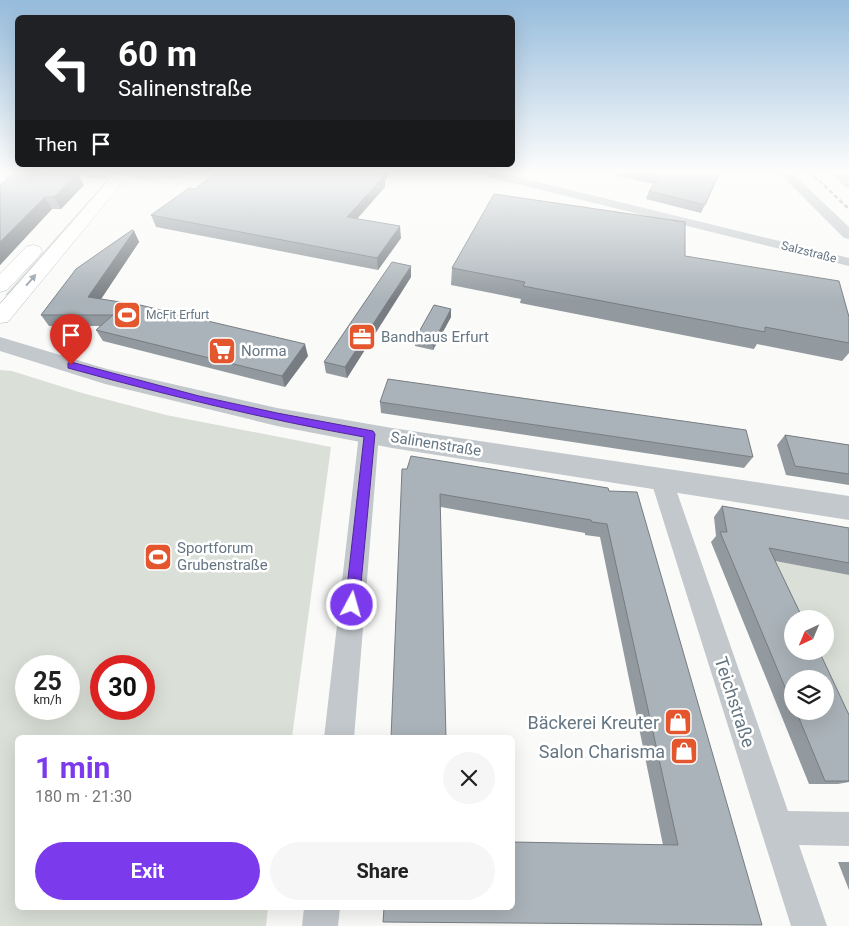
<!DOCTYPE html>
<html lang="en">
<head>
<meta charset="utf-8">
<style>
  body { margin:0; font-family:Roboto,sans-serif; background:#f6f6f6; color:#222; height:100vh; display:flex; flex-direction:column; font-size:19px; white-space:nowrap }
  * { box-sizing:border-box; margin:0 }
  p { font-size:16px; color:#767676 }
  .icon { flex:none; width:28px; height:28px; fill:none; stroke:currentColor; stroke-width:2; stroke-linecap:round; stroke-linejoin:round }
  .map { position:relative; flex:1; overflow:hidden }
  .panel { position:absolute; left:15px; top:735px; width:500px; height:175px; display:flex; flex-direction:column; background:#fff; border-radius:8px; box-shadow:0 5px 20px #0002 }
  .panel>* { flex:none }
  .hud { position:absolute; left:15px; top:15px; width:500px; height:152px; border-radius:8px; box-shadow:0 5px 20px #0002; background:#202124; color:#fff; overflow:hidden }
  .needle { width:32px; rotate:224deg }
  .tools { position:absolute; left:784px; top:610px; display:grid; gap:10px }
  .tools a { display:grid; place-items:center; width:50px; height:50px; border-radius:50%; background:#fff; box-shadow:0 5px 20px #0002; font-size:25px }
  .speed { position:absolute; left:15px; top:655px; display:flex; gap:10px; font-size:25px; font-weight:700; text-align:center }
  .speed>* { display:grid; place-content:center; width:65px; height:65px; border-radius:50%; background:#fff; box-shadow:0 5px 20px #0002; line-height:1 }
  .speed small { font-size:12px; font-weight:400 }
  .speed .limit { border:8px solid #d22; background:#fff; color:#111 }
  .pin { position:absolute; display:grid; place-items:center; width:42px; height:42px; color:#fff; margin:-51px -21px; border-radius:50% 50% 50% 0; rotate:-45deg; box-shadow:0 0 5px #0007 }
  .pin .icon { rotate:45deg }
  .me { position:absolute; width:55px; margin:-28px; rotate:6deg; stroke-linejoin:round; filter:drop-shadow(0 0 4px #0008) }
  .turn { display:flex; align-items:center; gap:18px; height:105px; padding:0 20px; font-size:22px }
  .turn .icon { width:65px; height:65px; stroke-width:2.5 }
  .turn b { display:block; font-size:35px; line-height:42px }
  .then { display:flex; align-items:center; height:48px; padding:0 20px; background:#0003; gap:10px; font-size:19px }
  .round { display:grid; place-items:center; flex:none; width:52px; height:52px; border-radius:26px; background:#f6f6f6 }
  .head { display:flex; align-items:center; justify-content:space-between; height:85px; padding:0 20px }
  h1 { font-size:30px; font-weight:700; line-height:38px; color:#7c3aed }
  .cta { display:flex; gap:10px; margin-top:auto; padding:10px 20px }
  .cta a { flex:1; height:58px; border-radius:30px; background:#7c3aed; color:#fff; font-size:20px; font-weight:700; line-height:58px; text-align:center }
  .cta a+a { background:#f6f6f6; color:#222 }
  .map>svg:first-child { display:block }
  .green { fill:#dadfd7; fill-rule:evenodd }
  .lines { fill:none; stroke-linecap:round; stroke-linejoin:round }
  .secondary-casing { stroke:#b3babf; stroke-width:1 }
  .service { fill:#c3c8cc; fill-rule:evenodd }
  .minor { fill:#c3c8cc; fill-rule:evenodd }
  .tertiary { fill:#c3c8cc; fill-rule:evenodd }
  .secondary { fill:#fff; fill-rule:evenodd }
  .rail { stroke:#a2aab0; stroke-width:2.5; stroke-dasharray:4.5 2.5; stroke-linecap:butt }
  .wall { fill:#929a9f; fill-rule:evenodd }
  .shaded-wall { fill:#777d82 }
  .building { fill:#aab3b9; stroke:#777d82 }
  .oneway { fill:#939fa8 }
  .route { fill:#7c3aed; stroke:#51269a }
  .labels { text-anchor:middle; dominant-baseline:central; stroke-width:5; stroke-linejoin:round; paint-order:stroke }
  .far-street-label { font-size:12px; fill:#657683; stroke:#fff }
  .far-poi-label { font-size:12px; fill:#657683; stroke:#fff; text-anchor:start }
  .poi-label { font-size:15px; fill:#657683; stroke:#fff; text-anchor:start }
  .street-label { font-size:15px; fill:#657683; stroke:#fff }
  .near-street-label { font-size:18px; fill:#657683; stroke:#fff }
  .near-poi-label { font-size:18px; fill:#657683; stroke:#fff; text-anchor:end }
</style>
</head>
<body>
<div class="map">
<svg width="849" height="926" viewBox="0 0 849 926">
  <rect width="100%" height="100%" fill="#fafaf8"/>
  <g class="green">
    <path d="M115 171H118L9 295H5Z"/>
    <path d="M138 171H191L179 180 163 178 154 182 133 178Z"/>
    <path d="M0 370 12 371 82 393 166 415 331 447 292 737 18 738V908H268L266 926H0ZM69 666V709H26V666ZM144 666V709H101V666Z"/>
    <path d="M759 558 849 575V720L825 679 801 651H825V619H792Z"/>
  </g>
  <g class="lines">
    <g class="secondary-casing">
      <g id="secondary">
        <path d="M117 171H132L8 322 0 323V304Z"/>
        <path d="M33 245 40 247 42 251 40 255 7 290 0 292V274L26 247Z"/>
      </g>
    </g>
    <path class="service" d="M84 174 106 175 109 177 106 179 86 177 84 176Z"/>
    <g class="minor">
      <path d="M471 171H493L849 258V266L473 173Z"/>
      <path d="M777 171H790L849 227V239L844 238Z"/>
      <path d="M829 171H842L849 178V188L845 187Z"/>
      <path d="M369 426 376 429 379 434 354 738H324L359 434 362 429Z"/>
      <path d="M661 469 669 472 672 478 788 811 849 812V846L799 845 827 926H791L650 478 653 472Z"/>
      <path d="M304 908H340L338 926H302Z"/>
    </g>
    <path class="tertiary" d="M0 337 107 369 277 408 392 428 849 496V520L392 448 277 426 105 384 0 351Z"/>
    <use href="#secondary" class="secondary"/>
    <path class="rail" d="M809 171 849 209"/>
  </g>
  <g class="wall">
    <path d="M618 171H721L701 213 646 199 649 191 654 184 617 176Z"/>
    <path d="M385 180V187L357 219 401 238 378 270 156 227 151 215 195 189Z"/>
    <path d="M0 185H84L61 209H52L0 265Z"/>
    <path d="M134 231 139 242 101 299 308 356 285 387 103 341 96 330 100 326H49L41 315Z"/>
    <path d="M685 256 849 317V353L842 361 757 344 754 349 520 303 521 299 451 285 452 268Z"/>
    <path d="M411 277 347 378 326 373 324 362Z"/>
    <path d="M451 309V317L433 350 415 346V339Z"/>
    <path d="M380 402 753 457 744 468 381 413Z"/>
    <path d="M785 435 849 445V485L786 475 777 445Z"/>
    <path d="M402 469 608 488 762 925 663 845 600 537 585 535V533L441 507Z"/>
    <path d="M722 506 849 528V575L775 561 849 715V782L838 784H809L711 542 716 536 714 517ZM792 679 825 711H792Z"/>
    <path d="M838 862H849V890Z"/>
  </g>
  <g class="shaded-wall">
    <path d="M382 171H392L385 180V187L348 229 347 217Z"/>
    <path d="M78 173 84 185 61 209 54 197Z"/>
    <path d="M45 197 52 209 0 265V242Z"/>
    <path d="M400 226 401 238 378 270 377 258Z"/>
    <path d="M134 231 139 242 95 308 88 297Z"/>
    <path d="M411 266V277L347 378 345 367Z"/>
    <path d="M451 309V317L433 350V343Z"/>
    <path d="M305 344 308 356 285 387 282 376Z"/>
  </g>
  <g class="building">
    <path d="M16 171H65L78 173 54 197H45L0 242V197L1 196H0V185Z"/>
    <path d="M219 171H382L379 174 385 175 347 217 400 226 377 258 151 215 189 188 195 189Z"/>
    <path d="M633 171H720L705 205 649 191 659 177Z"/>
    <path d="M494 194 685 222V256L839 281 849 317V343L765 327V332L523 286 525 282 452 268Z"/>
    <path d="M132 230 134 231 88 297 140 305 305 344 282 376 96 330 113 315H41L76 269Z"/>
    <path d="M392 262 411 266 345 367 324 362Z"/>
    <path d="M434 305 451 309 433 343 415 339Z"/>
    <path d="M388 379 746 430 753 457 380 402Z"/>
    <path d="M785 435 849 445V474L795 466Z"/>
    <path d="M411 456 608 488 609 491 637 492 762 925 383 922 384 908H512V842L678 845 607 524 592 522 591 520 440 494 446 738H391L402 469H407Z"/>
    <path d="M722 506 849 528V563L769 548 803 619H792V651H819L849 715V781H825L796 711H825V679H792V704L720 532H727Z"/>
  </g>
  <defs><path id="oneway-solid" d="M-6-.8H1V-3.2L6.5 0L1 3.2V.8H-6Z" transform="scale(1.25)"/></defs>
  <use class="oneway" href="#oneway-solid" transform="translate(31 280) rotate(-49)"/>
  <linearGradient id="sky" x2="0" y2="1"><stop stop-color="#96bcdc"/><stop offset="0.57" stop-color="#fdfdfc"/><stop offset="1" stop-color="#fdfdfc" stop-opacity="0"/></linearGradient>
  <rect width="849" height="301" fill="url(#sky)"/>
  <path class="route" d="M71 362 199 396 277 413 373 431 375 434 359 605 357 609 352 611 347 609 345 605 364 437C264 419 166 395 68 368V363Z"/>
  <defs>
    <g id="stadium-square" transform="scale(1.4375)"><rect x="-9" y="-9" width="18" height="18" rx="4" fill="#e4572e" stroke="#fff"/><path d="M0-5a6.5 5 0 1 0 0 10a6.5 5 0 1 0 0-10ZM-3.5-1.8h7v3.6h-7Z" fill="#fff"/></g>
    <g id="office-square" transform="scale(1.4375)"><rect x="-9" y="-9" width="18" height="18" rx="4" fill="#e4572e" stroke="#fff"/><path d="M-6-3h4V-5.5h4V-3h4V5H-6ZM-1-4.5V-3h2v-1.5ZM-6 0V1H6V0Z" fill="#fff"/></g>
    <g id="supermarket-square" transform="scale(1.4375)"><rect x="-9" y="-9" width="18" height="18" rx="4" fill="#e4572e" stroke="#fff"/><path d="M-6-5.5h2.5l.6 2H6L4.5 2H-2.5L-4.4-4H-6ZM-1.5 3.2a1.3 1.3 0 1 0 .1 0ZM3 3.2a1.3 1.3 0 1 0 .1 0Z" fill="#fff"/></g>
    <g id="shop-square" transform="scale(1.4375)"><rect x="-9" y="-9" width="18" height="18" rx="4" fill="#e4572e" stroke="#fff"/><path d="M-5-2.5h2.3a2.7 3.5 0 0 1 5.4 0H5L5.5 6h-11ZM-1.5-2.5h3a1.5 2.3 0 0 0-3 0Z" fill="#fff"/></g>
  </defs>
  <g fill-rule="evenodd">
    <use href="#stadium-square" x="127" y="315"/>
    <use href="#office-square" x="362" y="337"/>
    <use href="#supermarket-square" x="222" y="351"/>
    <use href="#stadium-square" x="158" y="557"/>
    <use href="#shop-square" x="678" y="722"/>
    <use href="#shop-square" x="684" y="751"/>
  </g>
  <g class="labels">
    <g class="far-street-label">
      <text transform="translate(809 252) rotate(14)">Salzstraße</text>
    </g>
    <g class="far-poi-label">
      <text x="146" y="315">McFit Erfurt</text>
    </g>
    <g class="poi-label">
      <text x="381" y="337">Bandhaus Erfurt</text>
      <text x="241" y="351">Norma</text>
      <text x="177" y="548">Sportforum<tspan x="177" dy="17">Grubenstraße</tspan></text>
    </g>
    <g class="street-label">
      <text transform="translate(436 444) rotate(9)">Salinenstraße</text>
    </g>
    <g class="near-street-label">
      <text transform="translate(735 702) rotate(72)">Teichstraße</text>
    </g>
    <g class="near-poi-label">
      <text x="659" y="722">Bäckerei Kreuter</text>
      <text x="665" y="751">Salon Charisma</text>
    </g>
  </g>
</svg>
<div class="tools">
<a><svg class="needle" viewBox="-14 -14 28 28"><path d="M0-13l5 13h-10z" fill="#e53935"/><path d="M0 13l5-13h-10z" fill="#767676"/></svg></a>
<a><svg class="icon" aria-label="layers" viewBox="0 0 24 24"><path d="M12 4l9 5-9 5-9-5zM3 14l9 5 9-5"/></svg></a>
</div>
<div class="speed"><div>25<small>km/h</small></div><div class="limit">30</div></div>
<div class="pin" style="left:71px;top:365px;background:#d93025"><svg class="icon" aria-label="arrive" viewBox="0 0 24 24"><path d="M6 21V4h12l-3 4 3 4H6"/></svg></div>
<svg class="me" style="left:352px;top:605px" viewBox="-20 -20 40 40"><circle r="17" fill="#7c3aed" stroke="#fff" stroke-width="3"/><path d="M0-11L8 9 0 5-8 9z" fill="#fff"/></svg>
<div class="hud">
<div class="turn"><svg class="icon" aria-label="left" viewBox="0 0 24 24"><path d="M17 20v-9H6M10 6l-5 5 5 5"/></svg><div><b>60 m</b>Salinenstraße</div></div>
<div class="then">Then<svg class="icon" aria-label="arrive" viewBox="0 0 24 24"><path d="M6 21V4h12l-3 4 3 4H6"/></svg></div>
</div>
<section class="panel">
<div class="head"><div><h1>1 min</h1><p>180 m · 21:30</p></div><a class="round"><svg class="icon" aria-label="close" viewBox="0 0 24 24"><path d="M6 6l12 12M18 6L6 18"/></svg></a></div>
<div class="cta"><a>Exit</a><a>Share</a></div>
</section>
</div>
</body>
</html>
